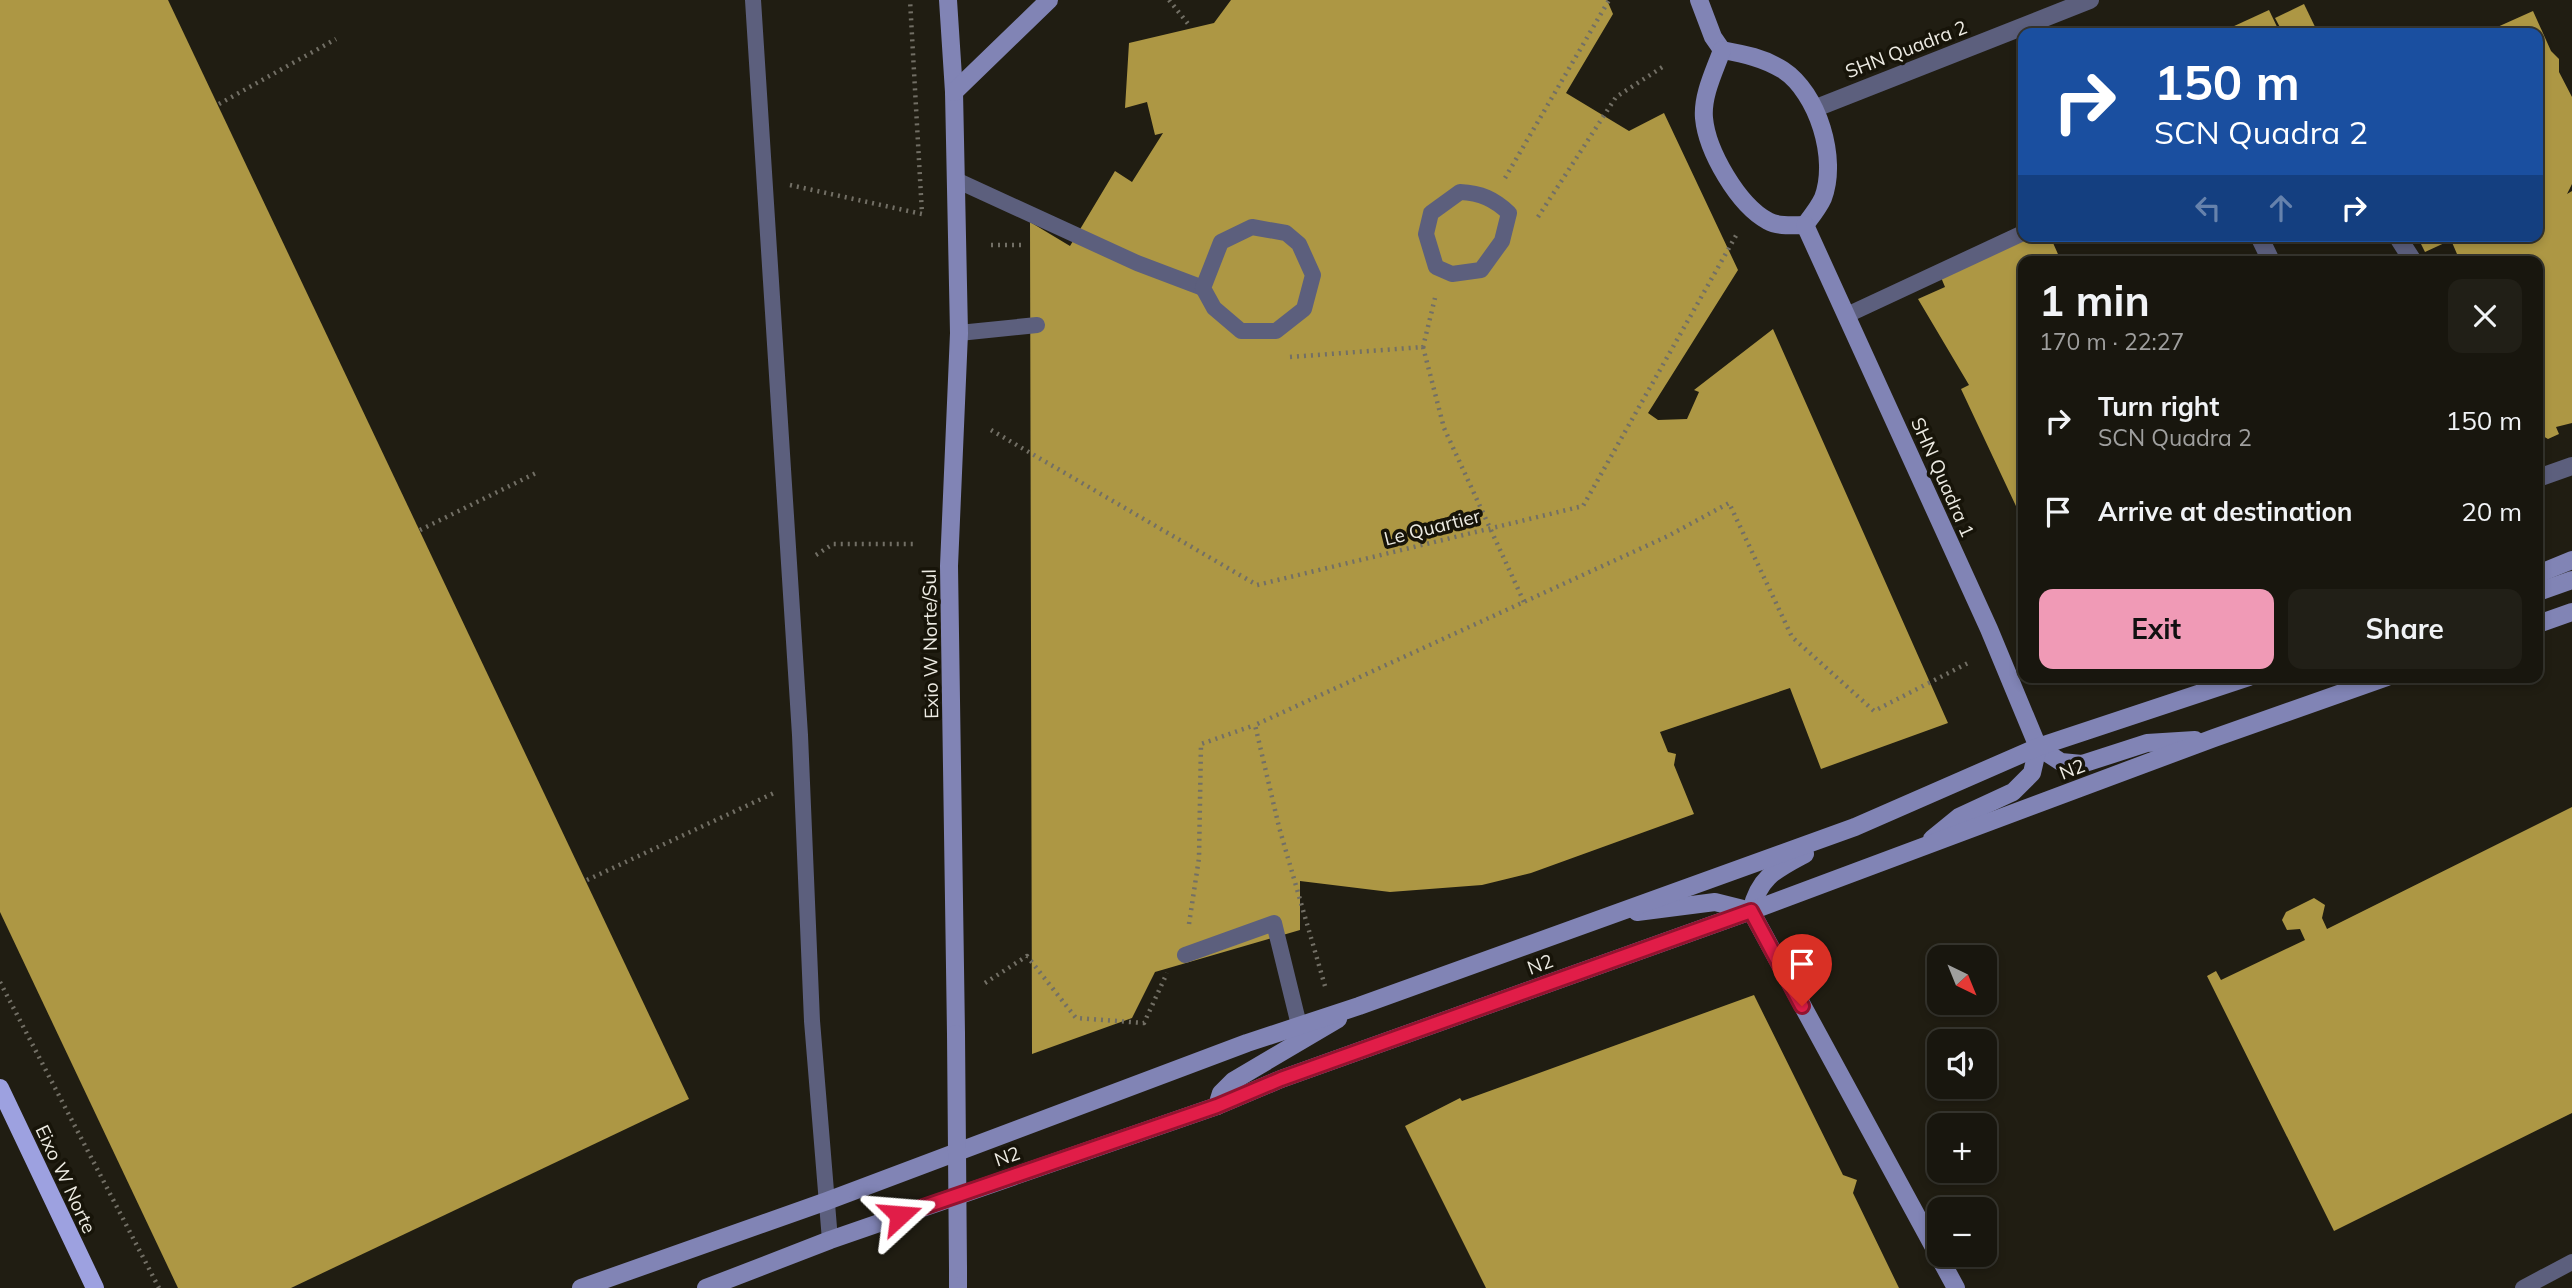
<!DOCTYPE html>
<html lang="en">
<head>
<meta charset="utf-8">
<style>
  body { margin:0; font-family:Mulish,sans-serif; background:#211f17; color:#f1f3f6; height:100vh; display:flex; flex-direction:column; font-size:26px; white-space:nowrap }
  * { box-sizing:border-box; margin:0 }
  p { font-size:23px; color:#9f9f9e }
  .icon { flex:none; width:38px; height:38px; fill:none; stroke:currentColor; stroke-width:2; stroke-linecap:round; stroke-linejoin:round }
  .map { position:relative; flex:1; overflow:hidden }
  .panel { position:absolute; left:2018px; top:256px; width:525px; height:427px; display:flex; flex-direction:column; background:#18160e; border-radius:14px; box-shadow:0 4px 10px #0003,0 0 0 2px #36352e }
  .panel>* { flex:none }
  .top-card { position:absolute; left:2018px; top:28px; width:525px; height:214px; border-radius:14px; box-shadow:0 4px 10px #0003,0 0 0 2px #36352e; background:#1a4fa0; color:#fff; overflow:hidden }
  .needle { width:46px; rotate:137deg }
  .fabs { position:absolute; left:1927px; top:945px; display:grid; gap:14px }
  .fabs a { display:grid; place-items:center; width:70px; height:70px; border-radius:14px; background:#18160e; box-shadow:0 4px 10px #0003,0 0 0 2px #36352e; font-size:35px }
  .pin { position:absolute; display:grid; place-items:center; width:60px; height:60px; color:#fff; margin:-72px -30px; border-radius:50% 50% 50% 0; rotate:-45deg; box-shadow:0 0 7px #0007 }
  .pin .icon { rotate:45deg }
  .me { position:absolute; width:77px; margin:-38px; rotate:71deg; stroke-linejoin:round; filter:drop-shadow(0 0 5px #0008) }
  .turn { display:flex; align-items:center; gap:24px; height:147px; padding:0 21px; font-size:32px }
  .turn .icon { width:91px; height:91px; stroke-width:2.5 }
  .turn b { display:block; font-size:49px; line-height:60px }
  .lanes { display:flex; align-items:center; height:66px; padding:0 21px; background:#0003; justify-content:center; gap:35px; direction:ltr }
  .lanes .off { opacity:.35 }
  .round { display:grid; place-items:center; flex:none; width:74px; height:74px; border-radius:14px; background:#211f17 }
  .summary { display:flex; align-items:center; justify-content:space-between; height:119px; padding:0 21px }
  h1 { font-size:42px; font-weight:700; line-height:52px }
  .primary-button { display:flex; gap:14px; margin-top:auto; padding:14px 21px }
  .primary-button a { flex:1; height:80px; border-radius:14px; background:#f09ab6; color:#111; font-size:28px; font-weight:700; line-height:80px; text-align:center }
  .primary-button a+a { background:#211f17; color:#f1f3f6 }
  ul { padding:0; list-style:none }
  li { display:flex; align-items:center; gap:21px; height:91px; padding:0 21px }
  li div { flex:1 }
  li b { display:block; font-size:26px }
  li em { font-style:normal }
  .map>svg:first-child { display:block }
  .building { fill:#ad9744 }
  .lines { fill:none; stroke-linecap:round; stroke-linejoin:round }
  .path { stroke:#726f65; stroke-width:4.5; stroke-dasharray:2 5; stroke-linecap:butt }
  .lane { stroke:#5c5f7d; stroke-width:16 }
  .street { stroke:#5c5f7d; stroke-width:18 }
  .secondary { stroke:#8184b5; stroke-width:18 }
  .primary { stroke:#9da1e0; stroke-width:18 }
  .secondary-bridge { stroke:#8184b5; stroke-width:18 }
  .route-casing { stroke:#92132f; stroke-width:18 }
  .route { stroke:#e11d48; stroke-width:12 }
  .labels { text-anchor:middle; dominant-baseline:central; stroke-width:7; stroke-linejoin:round; paint-order:stroke }
  .street-label { font-size:19px; fill:#edebe3; stroke:#171409 }
</style>
</head>
<body>
<div class="map">
<svg width="2572" height="1288" viewBox="0 0 2572 1288">
  <rect width="100%" height="100%" fill="#201d12"/>
  <g class="building">
    <path d="M0 0H168L689 1099 291 1288H178L0 912Z"/>
    <path d="M1231 0H1607L1613 14 1566 93 1629 131 1664 113 1738 270 1648 413 1658 420 1687 419 1699 392 1694 390 1773 329 1948 723 1821 769 1790 688 1660 732 1668 752 1676 754 1674 765 1694 814 1531 873 1482 885 1390 892 1300 881V930L1155 972 1132 1018 1032 1054 1030 222 1070 246 1115 171 1132 182 1163 133 1155 135 1147 102 1125 108 1129 43 1214 23Z"/>
    <path d="M2304 4 2318 33H2283L2275 18Z"/>
    <path d="M2269 10 2280 33H2219Z"/>
    <path d="M2533 11 2551 51 2559 59V72L2572 97V184L2567 194 2572 191V423L2556 427 2559 434 2548 439 2543 436 2538 439V261H2460L2451 240 2425 252 2417 236H2538V33H2484Z"/>
    <path d="M2024 236H2050L2061 261H2023V521L1961 389 1969 385 1918 299 1945 287 1940 275Z"/>
    <path d="M2572 807V1113L2334 1231 2207 976 2216 971 2221 980 2305 940 2300 929 2287 930 2282 920 2286 912 2314 898 2325 905 2322 918 2327 929Z"/>
    <path d="M1754 995 1843 1175 1857 1180 1853 1193 1899 1288H1486L1405 1126 1460 1098 1462 1101Z"/>
  </g>
  <g class="lines">
    <g class="path">
      <path d="M1169 0 1189 25"/>
      <path d="M219 104 336 39"/>
      <path d="M1505 178 1609 0"/>
      <path d="M790 185 922 214 910 0"/>
      <path d="M1538 217 1616 97 1664 66"/>
      <path d="M991 245H1025"/>
      <path d="M1423 347 1444 428 1524 602"/>
      <path d="M1290 357 1423 347 1435 298"/>
      <path d="M991 430 1257 585 1583 506 1738 232"/>
      <path d="M420 530 538 472"/>
      <path d="M816 555 833 544H917"/>
      <path d="M587 880 774 793"/>
      <path d="M1189 924 1199 858 1201 744 1255 725"/>
      <path d="M0 982 159 1288"/>
      <path d="M985 983 1027 956 1076 1018 1144 1023 1167 973"/>
      <path d="M1325 986 1279 827 1255 725 1668 536 1729 503 1792 637 1874 711 1968 663"/>
    </g>
    <g class="lane">
      <path d="M753 0 800 735 812 1021 830 1240"/>
      <path d="M956 180 1137 263 1203 288"/>
      <path d="M1460 192C1481 193 1494 199 1509 213L1502 241 1481 270 1452 274 1436 267 1426 234 1431 213Z"/>
      <path d="M1252 227 1286 233 1299 244 1313 275 1304 309 1276 331H1241L1214 308 1203 288 1221 242Z"/>
      <path d="M1847 315 2023 233"/>
      <path d="M959 333 1037 325"/>
      <path d="M1185 955 1274 923 1299 1025"/>
      <path d="M2523 1288 2572 1262"/>
    </g>
    <g class="street">
      <path d="M1816 108 2090 0"/>
      <path d="M2259 236 2271 261"/>
      <path d="M2397 236 2413 261"/>
      <path d="M2538 478 2572 466"/>
    </g>
    <g class="secondary">
      <path d="M948 0 954 92 959 333 949 566 956 1034"/>
      <path d="M1699 0 1713 37 1722 50"/>
      <path d="M1722 50C1744 54 1764 58 1783 70 1818 93 1838 159 1823 198 1819 207 1811 217 1805 225"/>
      <path d="M1722 50C1715 70 1702 95 1704 118 1707 151 1738 205 1768 221 1778 227 1794 225 1805 225"/>
      <path d="M954 92 1049 0"/>
      <path d="M1805 225 1989 629 2038 747"/>
      <path d="M2538 574 2572 560"/>
      <path d="M2538 592 2572 580"/>
      <path d="M2538 624 2572 612"/>
      <path d="M2038 747 2061 762 2082 764 2147 743 2195 740"/>
      <path d="M1932 839 1959 817 2013 792 2032 773 2038 747"/>
      <path d="M1751 911 1956 1288"/>
      <path d="M1751 911C1759 877 1775 870 1805 854"/>
      <path d="M1637 912 1715 902 1751 911"/>
      <path d="M1217 1106 1221 1093 1233 1081 1338 1019"/>
      <path d="M958 1269V1288"/>
      <path d="M581 1288 827 1201 1247 1043 1359 1006 1855 827 2038 747 2249 677"/>
      <path d="M706 1288 830 1240 1217 1106 1281 1079 1751 911 2214 738 2387 677"/>
    </g>
    <path class="primary" d="M0 1088 95 1288"/>
    <path class="secondary-bridge" d="M956 1034 958 1269"/>
  </g>
  <g class="lines">
    <g class="route-casing">
      <path id="route" d="M900 1215 1217 1106 1281 1079 1751 911 1802 1006"/>
    </g>
    <use href="#route" class="route"/>
  </g>
  <g class="labels">
    <g class="street-label">
      <text transform="translate(1906 49) rotate(-21)">SHN Quadra 2</text>
      <text transform="translate(1943 477) rotate(66)">SHN Quadra 1</text>
      <text transform="translate(1432 527) rotate(-14)">Le Quartier</text>
      <text transform="translate(930 644) rotate(-91)">Exio W Norte/Sul</text>
      <text transform="translate(2072 769) rotate(-21)">N2</text>
      <text transform="translate(1540 964) rotate(-20)">N2</text>
      <text transform="translate(1007 1156) rotate(-19)">N2</text>
      <text transform="translate(66 1179) rotate(65)">Eixo W Norte</text>
    </g>
  </g>
</svg>
<div class="fabs">
<a><svg class="needle" viewBox="-14 -14 28 28"><path d="M0-13l5 13h-10z" fill="#e53935"/><path d="M0 13l5-13h-10z" fill="#9f9f9e"/></svg></a>
<a><svg class="icon" aria-label="sound" viewBox="0 0 24 24"><path d="M4 9h4l5-4v14l-5-4H4zM17 9q2 3 0 6"/></svg></a>
<a>+</a>
<a>−</a>
</div>
<div class="pin" style="left:1802px;top:1006px;background:#d93025"><svg class="icon" aria-label="arrive" viewBox="0 0 24 24"><path d="M6 21V4h12l-3 4 3 4H6"/></svg></div>
<svg class="me" style="left:900px;top:1215px" viewBox="-20 -20 40 40"><path d="M0-17L14 15 0 8-14 15z" fill="#e11d48" stroke="#fff" stroke-width="4"/></svg>
<div class="top-card">
<div class="turn"><svg class="icon" aria-label="right" viewBox="0 0 24 24"><path d="M7 20v-9h11M14 6l5 5-5 5"/></svg><div><b>150 m</b>SCN Quadra 2</div></div>
<div class="lanes"><svg class="icon off" aria-label="left" viewBox="0 0 24 24"><path d="M17 20v-9H6M10 6l-5 5 5 5"/></svg><svg class="icon off" aria-label="ahead" viewBox="0 0 24 24"><path d="M12 20V5M6 11l6-6 6 6"/></svg><svg class="icon" aria-label="right" viewBox="0 0 24 24"><path d="M7 20v-9h11M14 6l5 5-5 5"/></svg></div>
</div>
<section class="panel">
<div class="summary"><div><h1>1 min</h1><p>170 m · 22:27</p></div><a class="round"><svg class="icon" aria-label="close" viewBox="0 0 24 24"><path d="M6 6l12 12M18 6L6 18"/></svg></a></div>
<ul>
<li><svg class="icon" aria-label="right" viewBox="0 0 24 24"><path d="M7 20v-9h11M14 6l5 5-5 5"/></svg><div><b>Turn right</b><p>SCN Quadra 2</p></div><em>150 m</em></li>
<li><svg class="icon" aria-label="arrive" viewBox="0 0 24 24"><path d="M6 21V4h12l-3 4 3 4H6"/></svg><div><b>Arrive at destination</b></div><em>20 m</em></li>
</ul>
<div class="primary-button"><a>Exit</a><a>Share</a></div>
</section>
</div>
</body>
</html>
